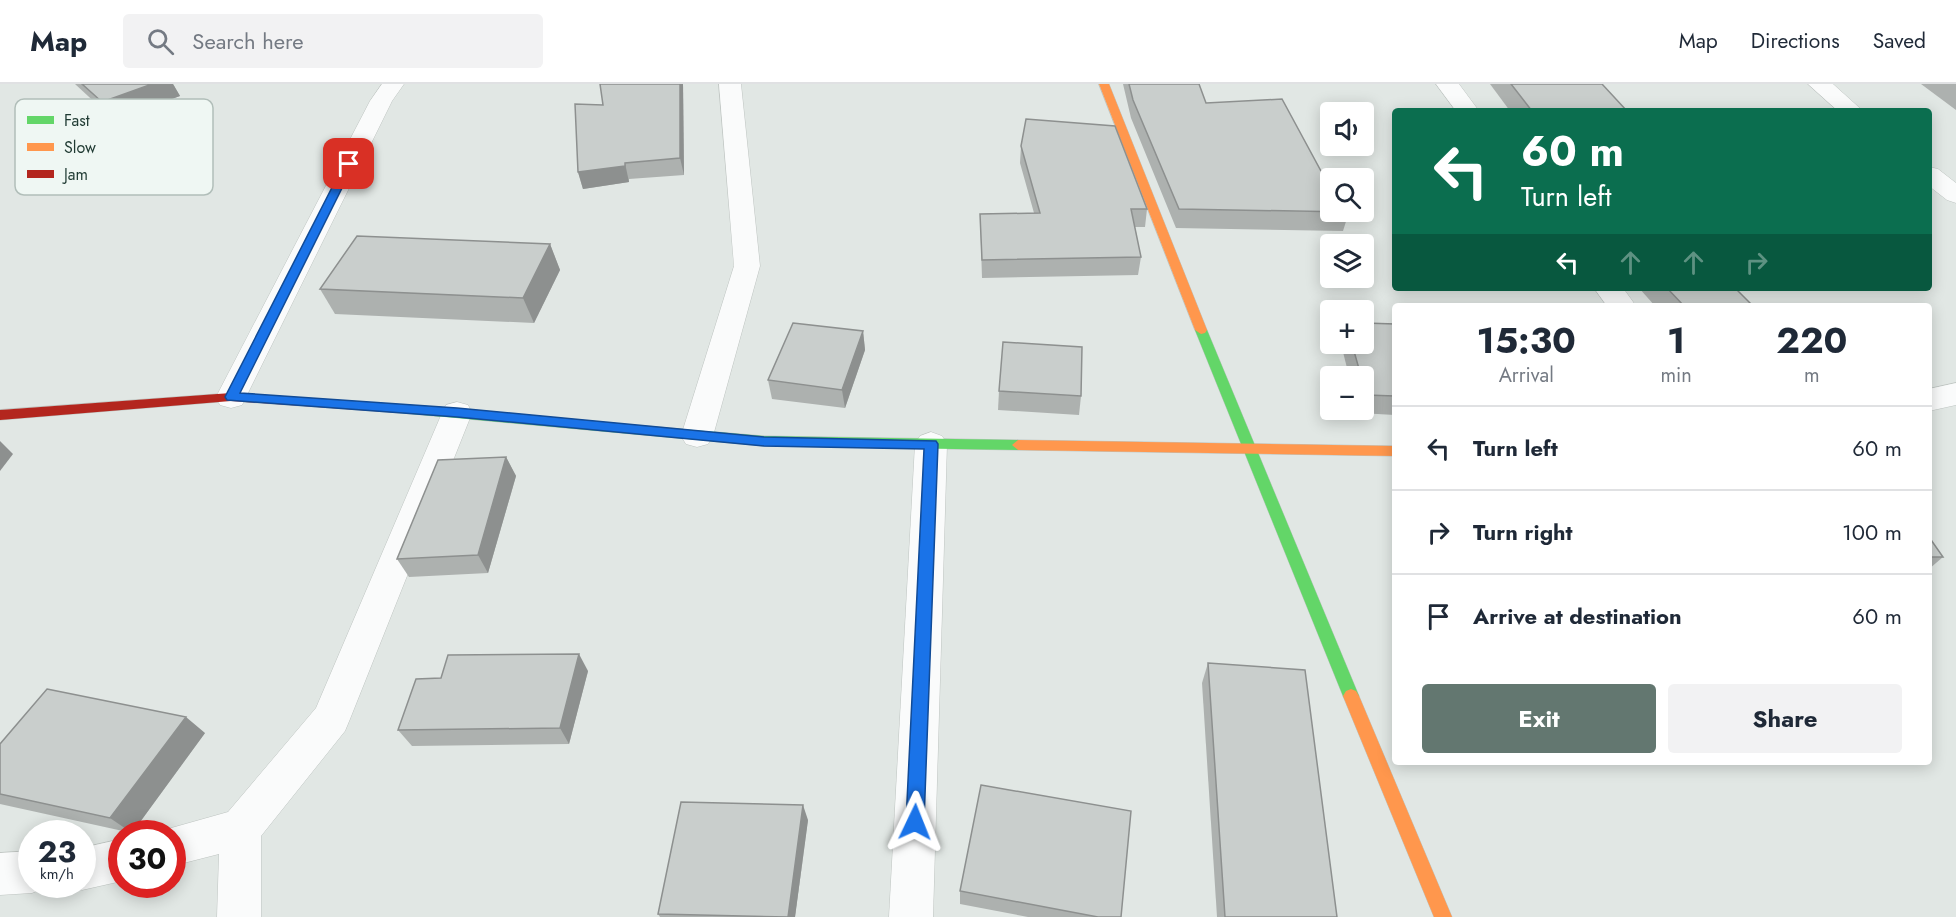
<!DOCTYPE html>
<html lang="en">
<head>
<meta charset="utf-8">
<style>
  body { margin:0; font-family:Jost,sans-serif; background:#f2f2f3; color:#1f2937; height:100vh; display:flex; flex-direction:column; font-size:22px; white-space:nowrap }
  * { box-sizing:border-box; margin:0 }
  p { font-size:20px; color:#747a83 }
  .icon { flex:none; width:33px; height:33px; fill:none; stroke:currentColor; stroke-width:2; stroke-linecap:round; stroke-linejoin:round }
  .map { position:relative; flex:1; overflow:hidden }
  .side { position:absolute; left:1392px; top:219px; width:540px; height:462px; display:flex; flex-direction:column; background:#fff; border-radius:6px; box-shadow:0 3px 15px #0003 }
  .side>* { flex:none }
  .top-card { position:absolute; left:1392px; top:24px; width:540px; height:183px; border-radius:6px; box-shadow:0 3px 15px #0003; background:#0b6e4f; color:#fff; overflow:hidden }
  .fabs { position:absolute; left:1320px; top:18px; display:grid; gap:12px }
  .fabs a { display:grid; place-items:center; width:54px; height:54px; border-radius:6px; background:#fff; box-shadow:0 3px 15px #0003; font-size:30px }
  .speed { position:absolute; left:18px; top:736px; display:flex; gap:12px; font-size:30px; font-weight:700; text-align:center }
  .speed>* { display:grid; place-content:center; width:78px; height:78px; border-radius:50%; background:#fff; box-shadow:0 3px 15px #0003; line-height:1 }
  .speed small { font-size:15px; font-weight:400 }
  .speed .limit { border:9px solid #d22; background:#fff; color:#111 }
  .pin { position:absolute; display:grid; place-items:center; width:51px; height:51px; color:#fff; margin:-26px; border-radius:12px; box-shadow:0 3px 9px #0006 }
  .me { position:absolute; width:66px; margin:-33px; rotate:2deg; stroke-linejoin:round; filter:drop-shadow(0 0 4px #0008) }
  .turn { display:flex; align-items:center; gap:21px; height:126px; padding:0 30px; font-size:27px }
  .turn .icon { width:78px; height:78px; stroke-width:2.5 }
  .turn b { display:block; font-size:42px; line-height:51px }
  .lanes { display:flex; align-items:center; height:57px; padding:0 30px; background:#0003; justify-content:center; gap:30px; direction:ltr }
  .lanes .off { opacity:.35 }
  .eta { display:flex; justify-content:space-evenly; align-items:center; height:102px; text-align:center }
  .eta b { font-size:36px; font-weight:700; line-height:42px }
  .action { display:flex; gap:12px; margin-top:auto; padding:12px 30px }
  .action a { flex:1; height:69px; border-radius:6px; background:#637770; color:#fff; font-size:24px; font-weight:700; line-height:69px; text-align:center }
  .action a+a { background:#f2f2f3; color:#1f2937 }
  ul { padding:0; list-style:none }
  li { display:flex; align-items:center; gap:18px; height:84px; padding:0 30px; border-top:2px solid #e0e1e3 }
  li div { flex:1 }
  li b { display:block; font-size:22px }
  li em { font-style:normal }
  header { display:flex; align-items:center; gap:36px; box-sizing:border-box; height:84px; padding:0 30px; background:#fff; border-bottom:2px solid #e0e1e3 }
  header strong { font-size:28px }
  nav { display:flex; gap:33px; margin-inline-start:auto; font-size:21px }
  .search { width:420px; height:54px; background:#f2f2f3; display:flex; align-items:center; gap:15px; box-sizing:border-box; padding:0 21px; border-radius:6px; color:#747a83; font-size:22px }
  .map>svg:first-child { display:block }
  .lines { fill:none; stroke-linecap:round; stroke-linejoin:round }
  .street-casing { stroke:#bec4c1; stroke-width:1 }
  .fast-casing { stroke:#bdc5c1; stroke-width:1 }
  .slow-casing { stroke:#bdc5c1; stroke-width:1 }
  .jam-casing { stroke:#bdc5c1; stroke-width:1 }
  .street { fill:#fafbfb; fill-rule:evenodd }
  .fast { fill:#63d668; fill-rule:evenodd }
  .slow { fill:#ff974d; fill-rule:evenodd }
  .jam { fill:#b3261e; fill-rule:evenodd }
  .wall { fill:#adb1af }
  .shaded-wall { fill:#8d908f }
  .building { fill:#c9cecc; stroke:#8d908f; stroke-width:1.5 }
  .route { fill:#1a73e8; stroke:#114b97; stroke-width:1.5 }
  .key { fill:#eff7f3; stroke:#b1beb9; stroke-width:1.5 }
  .key-label { font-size:16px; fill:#1f3a32 }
</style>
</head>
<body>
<header>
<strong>Map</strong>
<div class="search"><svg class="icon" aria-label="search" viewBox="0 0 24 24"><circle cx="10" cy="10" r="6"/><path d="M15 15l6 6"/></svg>Search here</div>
<nav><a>Map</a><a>Directions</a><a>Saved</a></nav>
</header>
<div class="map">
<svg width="1956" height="833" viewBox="0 0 1956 833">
  <rect width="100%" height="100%" fill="#e1e7e4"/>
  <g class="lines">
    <g class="street-casing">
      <g id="street">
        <path d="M382 0H404L392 17 246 313 242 321 231 324 220 321 216 313 370 17Z"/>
        <path d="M719 0H741L760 182 713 352 708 360 697 363 686 360 681 352 734 182Z"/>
        <path d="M1436 0H1459L1479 27H1456Z"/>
        <path d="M1808 0H1833L1863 27H1838Z"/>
        <path d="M1929 83 1938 85 1956 99V119L1947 116 1929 102Z"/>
        <path d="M1594 204H1623L1636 222H1607Z"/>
        <path d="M1956 299V321L1929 327V305Z"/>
        <path d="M457 318 468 321 472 329 350 635 345 647 261 752V833H217L219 770 172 782V750H156L157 748 228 728 316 624 442 329 446 321Z"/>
        <path d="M931 348 942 352 947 360 933 833H889L915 360 920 352Z"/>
        <path d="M122 755V797L82 806 70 801H82V764Z"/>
        <path d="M32 767V801H48L47 803 32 809 0 811V769Z"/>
      </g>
    </g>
    <g class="fast-casing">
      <g id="fast">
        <path d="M1201 242 1207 246 1359 612 1356 617 1351 619 1346 617 1343 612 1195 246Z"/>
        <path d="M401 321 764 352 1018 356 1024 361 1018 366 764 362 401 329 395 325Z"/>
      </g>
    </g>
    <g class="slow-casing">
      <g id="slow">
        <path d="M1099 0H1109L1207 246 1205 249 1201 250 1195 246Z"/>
        <path d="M1018 356 1395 362V372L1018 366 1012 361Z"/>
        <path d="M1351 605 1356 607 1359 612 1452 833H1434L1343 612 1346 607Z"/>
      </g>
    </g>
    <g class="jam-casing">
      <path id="jam" d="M231 309 401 321 407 325 401 329 231 317 0 336V326Z"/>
    </g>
    <use href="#street" class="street"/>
    <use href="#fast" class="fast"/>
    <use href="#slow" class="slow"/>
    <use href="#jam" class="jam"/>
  </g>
  <g class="wall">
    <path d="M75 0H173L180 12 114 36Z"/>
    <path d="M683 0 684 91 629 95V98L583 105 578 88 603 21Z"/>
    <path d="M1123 0H1199L1206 19 1321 87 1349 128 1343 147 1176 144 1131 34Z"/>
    <path d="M1490 0H1602L1627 27H1510Z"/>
    <path d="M1921 0H1956V26Z"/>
    <path d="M1021 62 1147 125 1145 143H1135L1141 173 1138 191 982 194 980 130 1034 129 1020 79Z"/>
    <path d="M550 160 560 186 534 239 335 230 320 205Z"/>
    <path d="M1639 204H1735L1753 222H1655Z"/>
    <path d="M1395 240V331L1359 329 1358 326H1364V292H1349L1341 260H1364Z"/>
    <path d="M863 247 865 266 845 324 772 315 768 296Z"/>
    <path d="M999 307 1081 312 1079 331 998 326Z"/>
    <path d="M506 373 516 392 488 489 409 493 397 475Z"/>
    <path d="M1929 453 1943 473 1929 485Z"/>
    <path d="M1208 579 1337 833H1217L1202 599Z"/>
    <path d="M588 587 569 660 412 662 398 646Z"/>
    <path d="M205 649 132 749 0 720V660Z"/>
    <path d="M808 736 795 833H660L658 830Z"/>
    <path d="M960 807 1121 833H1028L960 820Z"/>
  </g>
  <g class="shaded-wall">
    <path d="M152 0H173L180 12 114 36 102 18Z"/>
    <path d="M680 0H683L684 91 680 74Z"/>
    <path d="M625 79 629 98 583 105 578 88Z"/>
    <path d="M550 160 560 186 534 239 523 214Z"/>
    <path d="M863 247 865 266 845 324 842 306Z"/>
    <path d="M0 357 13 370 0 387Z"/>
    <path d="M506 373 516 392 488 489 478 471Z"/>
    <path d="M579 570 588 587 569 660 560 644Z"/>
    <path d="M186 633 205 649 132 749 110 734Z"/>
    <path d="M803 721 808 736 795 833H788Z"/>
  </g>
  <g class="building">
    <path d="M82 0H152L102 18Z"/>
    <path d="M600 0H680V74L625 79V82L578 88 575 20 603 21Z"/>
    <path d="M1129 0H1199L1206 19 1282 15 1321 87H1335L1338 94H1330V128H1349L1179 125 1133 16Z"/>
    <path d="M1511 0H1602L1627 27H1532Z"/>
    <path d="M1026 35 1115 42 1147 125H1131L1141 173 982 176 980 130 1040 129 1021 62Z"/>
    <path d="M357 152 550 160 523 214 320 205Z"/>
    <path d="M1667 204H1735L1753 222H1684Z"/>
    <path d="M793 239 863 247 842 306 768 296Z"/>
    <path d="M1364 239 1395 240V312L1366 311 1364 302V292H1361L1352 260H1364Z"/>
    <path d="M1003 258 1082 263 1081 312 999 307Z"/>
    <path d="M506 373 478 471 397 475 438 376Z"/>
    <path d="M1929 453 1943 473H1929Z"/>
    <path d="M579 570 560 644 398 646 416 595 441 594 448 571Z"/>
    <path d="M1208 579 1305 586 1337 833H1225Z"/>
    <path d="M47 605 186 633 110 734 0 710V660Z"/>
    <path d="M981 701 1131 727 1121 833H1098L960 807Z"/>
    <path d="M681 718 803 721 788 833 658 830Z"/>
  </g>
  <path class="route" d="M349 77 354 80 240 309 457 324 764 353 936 357 938 360 924 738 921 744 915 747 909 744 906 738 924 365 764 362 457 333 227 316 225 313 344 80Z"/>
  <rect x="15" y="15" width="198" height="96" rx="9" class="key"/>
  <rect x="27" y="32" width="27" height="8" fill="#63d668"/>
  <rect x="27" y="59" width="27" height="8" fill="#ff974d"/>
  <rect x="27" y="86" width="27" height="8" fill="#b3261e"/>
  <g class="key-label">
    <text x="64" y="42">Fast</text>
    <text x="64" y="69">Slow</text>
    <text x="64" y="96">Jam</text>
  </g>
</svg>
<div class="fabs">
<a><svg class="icon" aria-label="sound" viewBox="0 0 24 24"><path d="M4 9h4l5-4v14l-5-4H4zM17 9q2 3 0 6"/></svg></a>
<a><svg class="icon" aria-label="search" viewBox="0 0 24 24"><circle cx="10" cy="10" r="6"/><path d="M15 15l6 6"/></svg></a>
<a><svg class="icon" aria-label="layers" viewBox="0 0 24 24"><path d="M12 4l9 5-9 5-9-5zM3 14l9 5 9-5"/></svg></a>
<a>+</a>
<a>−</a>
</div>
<div class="speed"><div>23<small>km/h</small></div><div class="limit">30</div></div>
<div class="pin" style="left:349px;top:80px;background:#d93025"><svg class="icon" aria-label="arrive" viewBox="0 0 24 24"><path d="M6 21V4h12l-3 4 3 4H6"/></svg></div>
<svg class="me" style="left:915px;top:738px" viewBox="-20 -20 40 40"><path d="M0-17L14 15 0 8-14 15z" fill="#1a73e8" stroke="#fff" stroke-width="4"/></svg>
<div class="top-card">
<div class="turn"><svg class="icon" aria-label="left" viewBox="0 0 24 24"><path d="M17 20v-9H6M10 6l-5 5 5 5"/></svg><div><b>60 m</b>Turn left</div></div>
<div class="lanes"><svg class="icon" aria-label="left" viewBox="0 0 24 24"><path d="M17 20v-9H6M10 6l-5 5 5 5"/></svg><svg class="icon off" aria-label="ahead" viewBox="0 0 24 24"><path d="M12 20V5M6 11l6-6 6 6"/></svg><svg class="icon off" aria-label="ahead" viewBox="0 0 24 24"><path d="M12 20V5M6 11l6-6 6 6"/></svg><svg class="icon off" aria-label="right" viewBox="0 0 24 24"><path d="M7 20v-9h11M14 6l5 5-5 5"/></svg></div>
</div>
<section class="side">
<div class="eta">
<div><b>15:30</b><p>Arrival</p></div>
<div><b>1</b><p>min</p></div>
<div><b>220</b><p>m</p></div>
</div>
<ul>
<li><svg class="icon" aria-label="left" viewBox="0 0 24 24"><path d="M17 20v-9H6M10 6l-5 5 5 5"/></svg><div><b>Turn left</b></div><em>60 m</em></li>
<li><svg class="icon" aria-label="right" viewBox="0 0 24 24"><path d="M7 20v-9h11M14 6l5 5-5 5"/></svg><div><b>Turn right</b></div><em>100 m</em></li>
<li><svg class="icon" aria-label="arrive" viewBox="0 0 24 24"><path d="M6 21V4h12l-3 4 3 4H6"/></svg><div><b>Arrive at destination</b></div><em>60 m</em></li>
</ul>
<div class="action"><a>Exit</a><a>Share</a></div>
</section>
</div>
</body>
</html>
